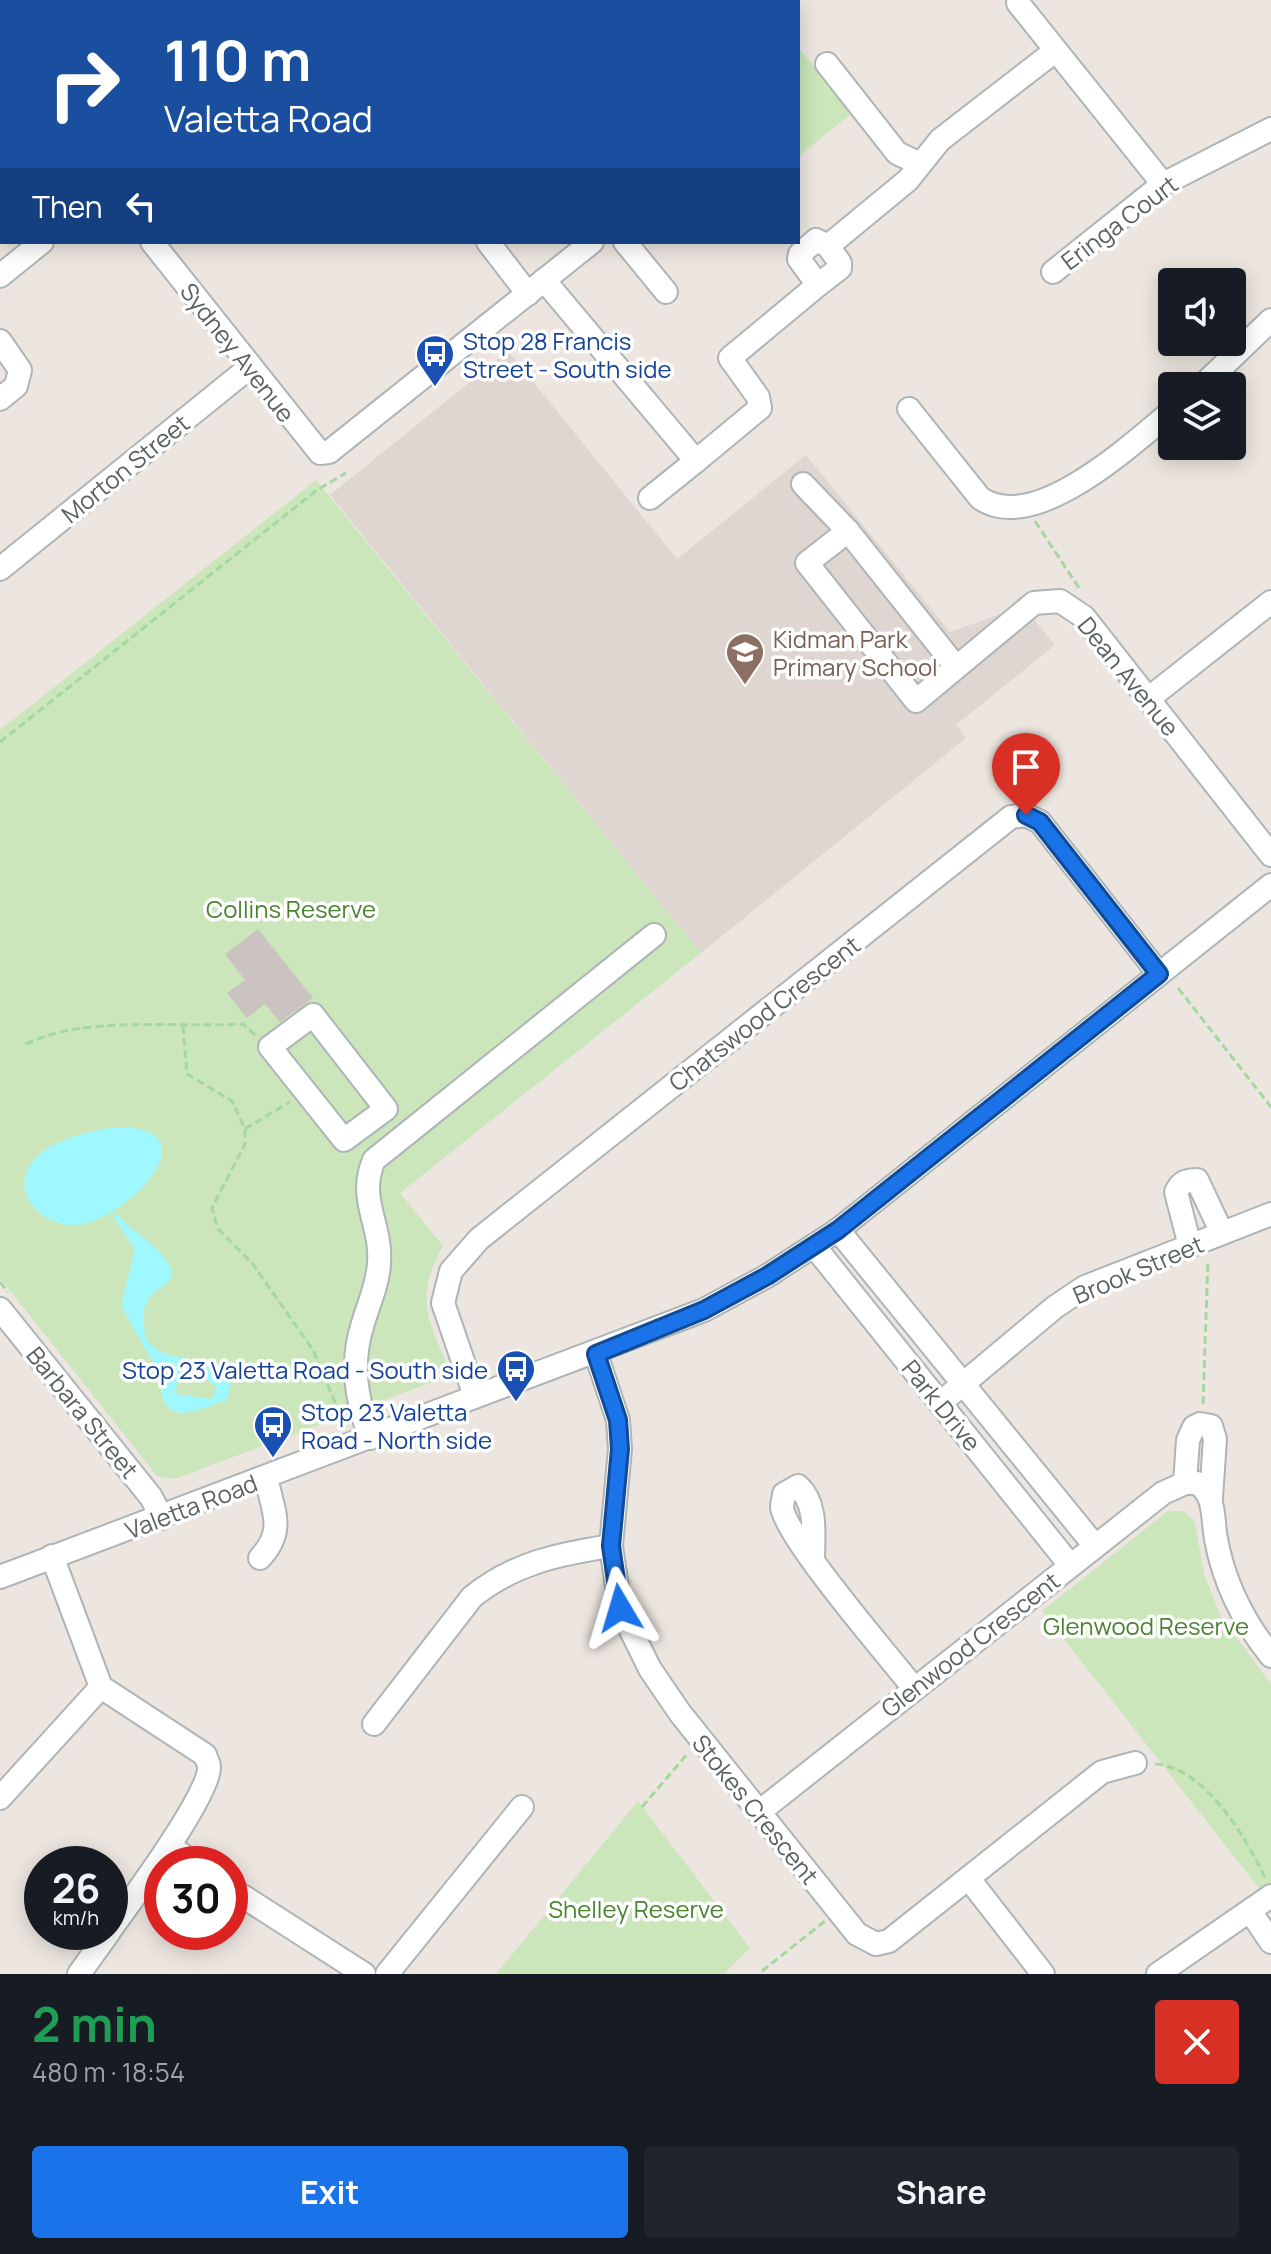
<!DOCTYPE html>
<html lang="en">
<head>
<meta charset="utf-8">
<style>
  body { margin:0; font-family:Manrope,sans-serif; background:#20242c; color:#f1f3f6; height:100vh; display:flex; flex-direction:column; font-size:30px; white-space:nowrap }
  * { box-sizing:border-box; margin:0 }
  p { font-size:26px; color:#9ea1a6 }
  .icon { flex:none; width:44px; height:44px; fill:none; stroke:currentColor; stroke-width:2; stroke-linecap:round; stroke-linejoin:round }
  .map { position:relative; height:1974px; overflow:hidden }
  .side { display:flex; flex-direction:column; background:#171b24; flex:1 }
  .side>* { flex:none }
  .banner { position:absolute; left:0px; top:0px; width:800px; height:244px; box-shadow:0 4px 20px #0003; background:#1a4fa0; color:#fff; overflow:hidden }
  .tools { position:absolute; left:1158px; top:268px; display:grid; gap:16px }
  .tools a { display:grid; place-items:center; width:88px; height:88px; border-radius:8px; background:#171b24; box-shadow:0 4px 20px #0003; font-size:40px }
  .speed { position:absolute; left:24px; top:1846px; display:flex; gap:16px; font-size:40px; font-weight:700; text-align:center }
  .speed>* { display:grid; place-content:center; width:104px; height:104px; border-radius:50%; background:#171b24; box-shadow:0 4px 20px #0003; line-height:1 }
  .speed small { font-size:20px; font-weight:400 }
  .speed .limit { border:12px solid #d22; background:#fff; color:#111 }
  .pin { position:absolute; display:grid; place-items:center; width:68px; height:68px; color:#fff; margin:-82px -34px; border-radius:50% 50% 50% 0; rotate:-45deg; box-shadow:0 0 8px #0007 }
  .pin .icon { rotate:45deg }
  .me { position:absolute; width:88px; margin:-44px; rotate:353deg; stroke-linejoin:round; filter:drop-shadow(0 0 6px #0008) }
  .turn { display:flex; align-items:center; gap:28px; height:168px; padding:0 32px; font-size:36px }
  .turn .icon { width:104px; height:104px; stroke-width:2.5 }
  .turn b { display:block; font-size:56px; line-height:68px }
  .then { display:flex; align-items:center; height:76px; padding:0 32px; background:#0003; gap:16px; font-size:30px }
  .round { display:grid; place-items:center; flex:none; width:84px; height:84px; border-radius:8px; background:#20242c }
  .headline { display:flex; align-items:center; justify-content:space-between; height:136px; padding:0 32px }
  h1 { font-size:48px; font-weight:700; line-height:60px; color:#1e9e55 }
  .button { display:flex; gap:16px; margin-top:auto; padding:16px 32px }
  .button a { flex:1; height:92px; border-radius:8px; background:#1a73e8; color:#fff; font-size:32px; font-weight:700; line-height:92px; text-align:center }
  .button a+a { background:#20242c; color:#f1f3f6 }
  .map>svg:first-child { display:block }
  .education { fill:#dfd6d1 }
  .green { fill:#cbe6bb }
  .water { fill:#9ff8ff; fill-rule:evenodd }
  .building { fill:#cac3c0 }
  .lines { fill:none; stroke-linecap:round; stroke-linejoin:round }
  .minor-casing { stroke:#aeb5b7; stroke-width:26 }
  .path { stroke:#a4d99e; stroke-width:3; stroke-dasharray:8 4; stroke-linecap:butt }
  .minor { stroke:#fff; stroke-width:22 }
  .route-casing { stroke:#114b97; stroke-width:20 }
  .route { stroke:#1a73e8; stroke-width:14 }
  .labels { text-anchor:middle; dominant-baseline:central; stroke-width:7; stroke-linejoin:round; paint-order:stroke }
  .street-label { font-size:24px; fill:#596162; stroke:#fff }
  .transit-label { font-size:24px; fill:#164399; stroke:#fff; text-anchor:start }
  .education-label { font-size:24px; fill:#785e54; stroke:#fff; text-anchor:start }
  .park-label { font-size:24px; fill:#4a8330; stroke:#fff }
</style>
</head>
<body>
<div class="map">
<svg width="1271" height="1974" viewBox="0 0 1271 1974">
  <rect width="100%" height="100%" fill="#ede6e0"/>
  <path class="education" d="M508 351 677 559 806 455 950 632 1023 606 1055 645 956 725 966 738 701 953 330 495Z"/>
  <g class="green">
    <path d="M798 47 852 113 798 157Z"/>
    <path d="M316 480 701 953 400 1193 443 1246C412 1304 430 1319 451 1375L175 1479 157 1476 0 1278V730Z"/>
    <path d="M1168 1511H1184L1195 1522 1204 1574 1221 1617 1271 1684V1884L1261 1891 1042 1611Z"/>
    <path d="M638 1801 750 1948 724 1974H496Z"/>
  </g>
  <g class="water">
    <path d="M117 1127C218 1127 124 1222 76 1225 43 1227 8 1193 33 1161 51 1139 90 1131 117 1127Z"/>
    <path d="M116 1213C134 1235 159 1243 172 1270 173 1295 134 1281 146 1338 166 1370 215 1348 231 1384L227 1400 195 1411 180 1413 171 1410 163 1400 157 1369 121 1306 135 1249 113 1216ZM198 1378 207 1379 217 1388 211 1399 176 1394 177 1382Z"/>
  </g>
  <path class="building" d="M258 929 313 998 280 1022 265 1004 247 1018 227 993 245 980 225 954Z"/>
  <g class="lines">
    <g class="minor-casing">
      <g id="minor">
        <path d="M297 0 299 2"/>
        <path d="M568 0 570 2"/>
        <path d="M156 2 158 0"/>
        <path d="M531 2 533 0"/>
        <path d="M1018 3 1163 184"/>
        <path d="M827 64 897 153 918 163"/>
        <path d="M0 131H2"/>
        <path d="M152 242 320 453 329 452 592 242"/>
        <path d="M488 242 528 294"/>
        <path d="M625 242 666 292"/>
        <path d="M1053 272 1163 184 1271 129"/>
        <path d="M0 276 42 242"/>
        <path d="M544 280 696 461 760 408 758 397 730 358 818 285 799 259 800 254 816 240 828 246 908 180 940 140 1055 51"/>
        <path d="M818 285 840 268V263L828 246"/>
        <path d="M0 341 20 370 16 386 0 399"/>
        <path d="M1202 386 1271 320"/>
        <path d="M909 409 980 498C1034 536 1132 444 1172 411"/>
        <path d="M803 484 848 531 956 667"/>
        <path d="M650 498 696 461"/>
        <path d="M848 531 807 563 916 701 1034 603 1060 601 1084 617 1271 855"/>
        <path d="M0 569 250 367"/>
        <path d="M1148 699 1271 602"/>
        <path d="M313 1015 386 1109 344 1140 270 1047Z"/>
        <path d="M838 1230 1095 1546"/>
        <path d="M814 1246 1070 1565"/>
        <path d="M1190 1246 1176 1192C1181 1182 1186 1180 1197 1180L1222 1233"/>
        <path d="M0 1309 151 1497 162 1518"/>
        <path d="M596 1354 618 1420 620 1449 611 1546 620 1608 650 1669 680 1713 857 1934 876 1944 889 1941 1102 1772 1135 1763"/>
        <path d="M951 1394 1055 1307 1085 1287 1271 1214"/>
        <path d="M475 1396 443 1303 451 1271 479 1239 1011 817 1026 815 1040 822 1159 974"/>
        <path d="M370 1438C356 1397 350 1364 363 1323 369 1303 378 1284 379 1263 382 1223 357 1200 374 1160L654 935"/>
        <path d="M1185 1483 1188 1440 1194 1427 1200 1424 1211 1426 1215 1439 1211 1497"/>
        <path d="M52 1556 101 1687 205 1755C206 1759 209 1763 209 1767 211 1793 129 1904 110 1930"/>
        <path d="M260 1558C286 1530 273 1512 266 1477"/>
        <path d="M813 1561C813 1536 818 1504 798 1486L784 1494C784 1498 782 1503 782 1507 784 1535 890 1658 913 1687"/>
        <path d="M0 1577 704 1310 767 1276 838 1230 1271 885"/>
        <path d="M374 1724 472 1597C514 1563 559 1554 611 1546"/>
        <path d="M0 1798 101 1687"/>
        <path d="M759 1812 1163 1493 1185 1483H1197C1216 1495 1212 1518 1216 1539 1224 1583 1243 1621 1271 1656"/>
        <path d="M170 1846 195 1864"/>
        <path d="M969 1879 1043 1974"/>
        <path d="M230 1888 364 1974"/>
        <path d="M1250 1911 1271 1942"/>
        <path d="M79 1974 109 1932"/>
        <path d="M387 1974 522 1807"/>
        <path d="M1158 1974 1271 1896"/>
      </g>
    </g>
    <g class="path">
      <path d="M1035 521 1081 591"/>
      <path d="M0 742 317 490 346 473"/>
      <path d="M1178 988 1271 1107"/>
      <path d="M183 1026 187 1074 232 1101 245 1129V1144L212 1208 218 1229 252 1263 313 1350 344 1424"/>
      <path d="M26 1044C86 1015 175 1028 243 1024L255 1035"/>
      <path d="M245 1129 290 1102"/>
      <path d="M0 1282 8 1292"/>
      <path d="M1203 1404 1208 1260"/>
      <path d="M1155 1764C1205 1767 1247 1839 1266 1880"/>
      <path d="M642 1807 689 1752"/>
      <path d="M762 1971 825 1921"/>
    </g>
    <use href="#minor" class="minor"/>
  </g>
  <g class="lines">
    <g class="route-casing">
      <path id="route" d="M620 1608 611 1546 620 1449 618 1420 596 1354 704 1310 767 1276 838 1230 1159 974 1040 822 1026 815"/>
    </g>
    <use href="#route" class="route"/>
  </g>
  <defs>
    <g id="bus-pin" transform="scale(2)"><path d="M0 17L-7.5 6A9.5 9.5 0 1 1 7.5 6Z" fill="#1a4fb4" stroke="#fff"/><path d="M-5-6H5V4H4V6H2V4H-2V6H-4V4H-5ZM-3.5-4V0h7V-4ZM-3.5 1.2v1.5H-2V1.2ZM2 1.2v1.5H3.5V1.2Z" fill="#fff"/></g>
    <g id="school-pin" transform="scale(2)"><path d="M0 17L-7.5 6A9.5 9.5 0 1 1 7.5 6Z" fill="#8d6e63" stroke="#fff"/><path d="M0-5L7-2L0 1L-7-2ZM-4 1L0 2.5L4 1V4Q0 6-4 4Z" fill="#fff"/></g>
  </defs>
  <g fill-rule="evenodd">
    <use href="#bus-pin" x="435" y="354"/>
    <use href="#school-pin" x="745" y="652"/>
    <use href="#bus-pin" x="516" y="1369"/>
    <use href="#bus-pin" x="273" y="1425"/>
  </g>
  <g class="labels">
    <g class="street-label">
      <text transform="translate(1119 222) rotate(-37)">Eringa Court</text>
      <text transform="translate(238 352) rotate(52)">Sydney Avenue</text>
      <text transform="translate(125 468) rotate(-39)">Morton Street</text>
      <text transform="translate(1129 676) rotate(51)">Dean Avenue</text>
      <text transform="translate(764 1013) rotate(-38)">Chatswood Crescent</text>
      <text transform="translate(1138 1269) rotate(-23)">Brook Street</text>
      <text transform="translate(942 1405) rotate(51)">Park Drive</text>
      <text transform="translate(83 1412) rotate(51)">Barbara Street</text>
      <text transform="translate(191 1506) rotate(-21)">Valetta Road</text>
      <text transform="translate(970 1644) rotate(-38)">Glenwood Crescent</text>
      <text transform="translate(756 1809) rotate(51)">Stokes Crescent</text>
    </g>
    <g class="transit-label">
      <text x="463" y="340">Stop 28 Francis<tspan x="463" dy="28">Street - South side</tspan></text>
      <text x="488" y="1369" text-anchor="end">Stop 23 Valetta Road - South side</text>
      <text x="301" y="1411">Stop 23 Valetta<tspan x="301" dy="28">Road - North side</tspan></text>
    </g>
    <g class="education-label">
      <text x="773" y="638">Kidman Park<tspan x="773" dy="28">Primary School</tspan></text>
    </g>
    <g class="park-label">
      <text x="291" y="908">Collins Reserve</text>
      <text x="1146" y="1625">Glenwood Reserve</text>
      <text x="636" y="1908">Shelley Reserve</text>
    </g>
  </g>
</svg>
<div class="tools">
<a><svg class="icon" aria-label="sound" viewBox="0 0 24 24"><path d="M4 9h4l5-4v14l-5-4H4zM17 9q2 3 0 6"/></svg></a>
<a><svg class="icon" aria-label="layers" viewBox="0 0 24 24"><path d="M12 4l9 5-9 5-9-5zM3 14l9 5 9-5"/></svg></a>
</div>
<div class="speed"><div>26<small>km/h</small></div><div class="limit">30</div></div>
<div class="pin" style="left:1026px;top:815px;background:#d93025"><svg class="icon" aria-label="arrive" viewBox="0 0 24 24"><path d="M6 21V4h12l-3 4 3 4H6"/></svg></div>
<svg class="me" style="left:620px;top:1608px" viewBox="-20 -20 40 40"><path d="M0-17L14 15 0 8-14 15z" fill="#1a73e8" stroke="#fff" stroke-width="4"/></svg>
<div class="banner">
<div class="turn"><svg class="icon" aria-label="right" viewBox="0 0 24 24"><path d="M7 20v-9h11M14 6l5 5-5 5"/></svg><div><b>110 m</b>Valetta Road</div></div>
<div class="then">Then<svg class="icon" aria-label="left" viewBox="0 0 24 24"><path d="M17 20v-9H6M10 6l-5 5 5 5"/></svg></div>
</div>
</div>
<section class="side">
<div class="headline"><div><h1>2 min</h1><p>480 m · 18:54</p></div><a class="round" style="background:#d93025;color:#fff"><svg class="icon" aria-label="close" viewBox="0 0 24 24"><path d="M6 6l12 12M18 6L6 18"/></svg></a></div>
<div class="button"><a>Exit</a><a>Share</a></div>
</section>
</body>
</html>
